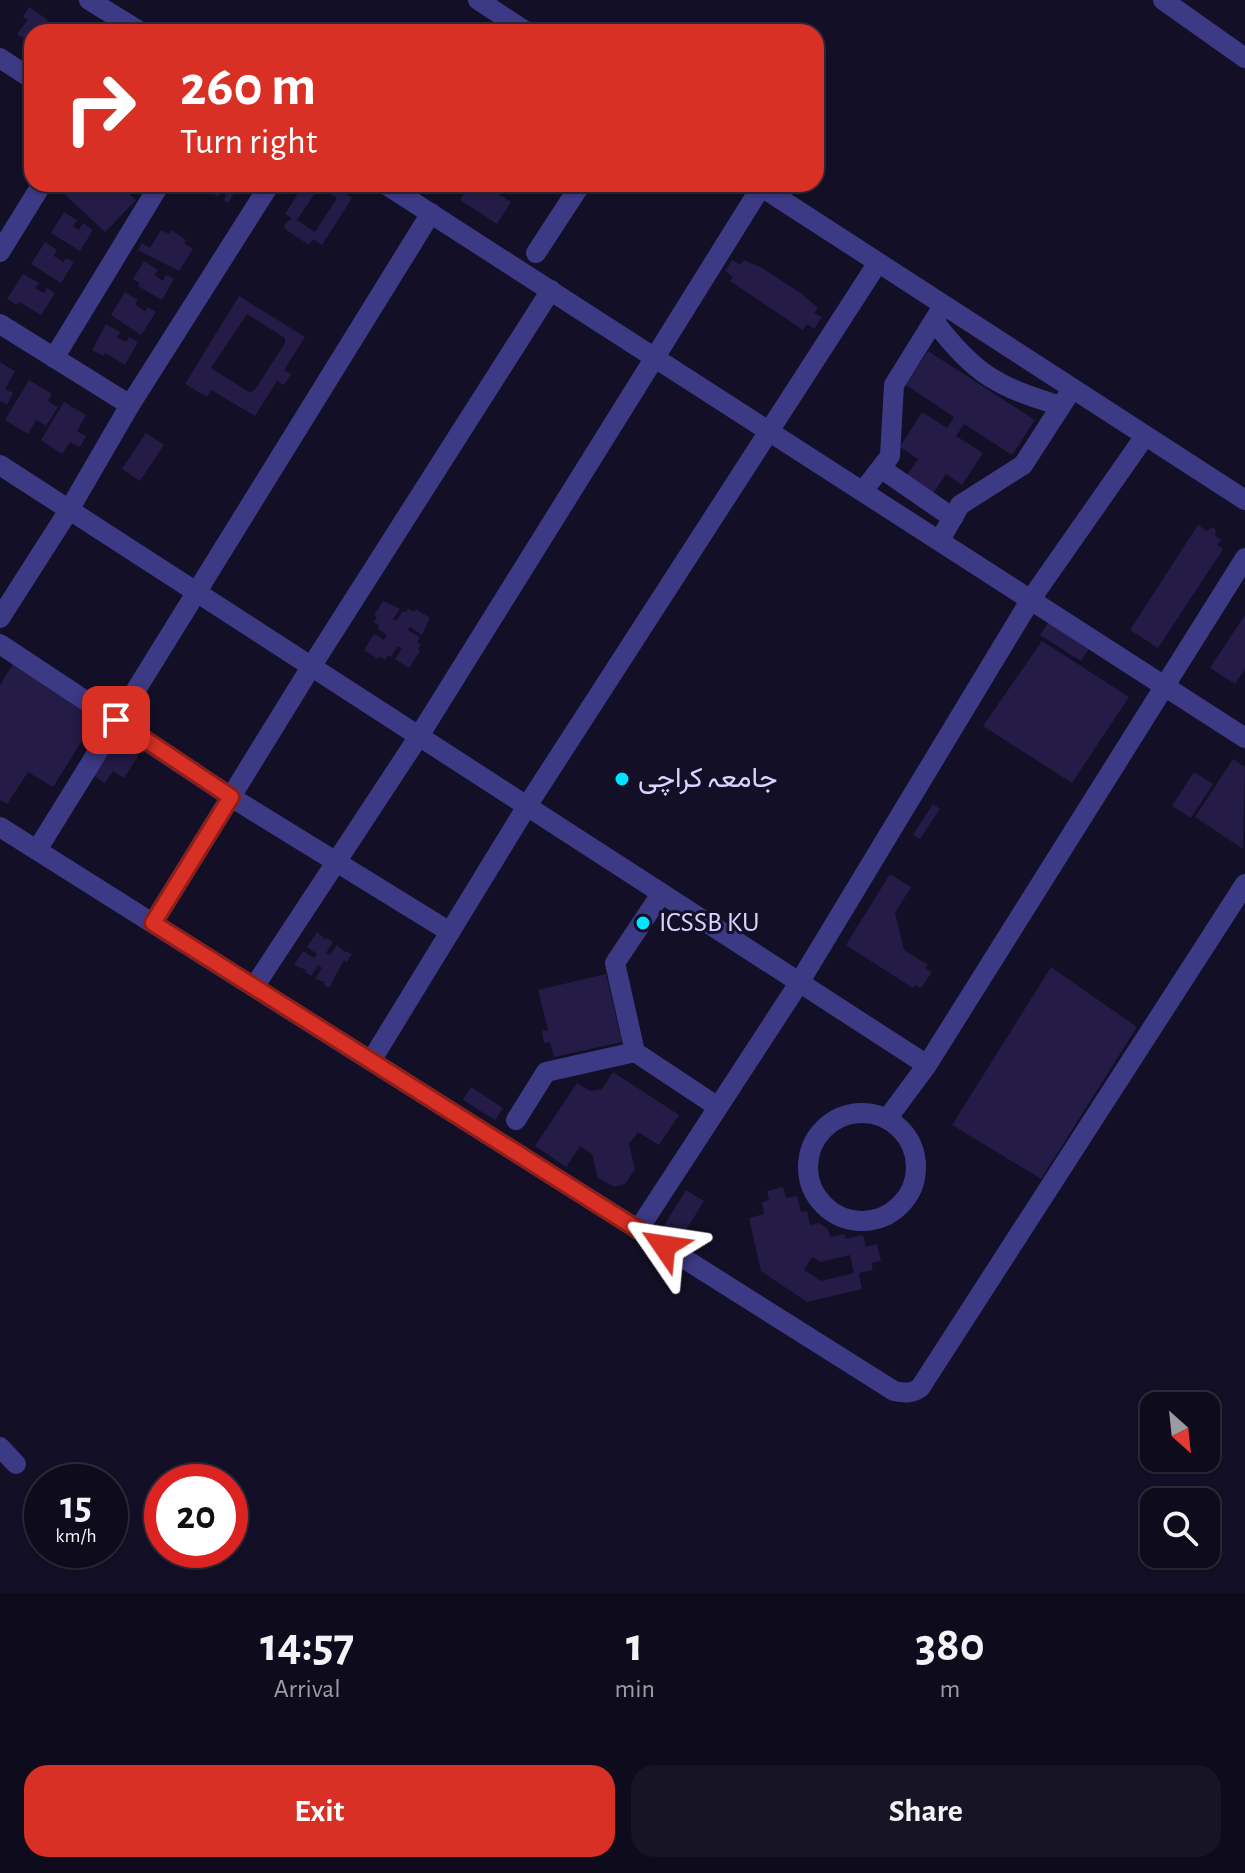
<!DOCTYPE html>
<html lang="en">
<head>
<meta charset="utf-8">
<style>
  body { margin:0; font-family:"Alegreya Sans",Vazirmatn,sans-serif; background:#171425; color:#f1f3f6; height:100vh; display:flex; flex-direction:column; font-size:30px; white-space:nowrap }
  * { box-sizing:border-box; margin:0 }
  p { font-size:26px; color:#9b9ba3 }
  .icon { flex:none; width:44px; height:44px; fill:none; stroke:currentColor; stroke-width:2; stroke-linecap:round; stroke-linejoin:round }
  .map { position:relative; height:1593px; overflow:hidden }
  .details { display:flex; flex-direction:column; background:#0e0b1c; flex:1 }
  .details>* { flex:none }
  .hud { position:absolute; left:24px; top:24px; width:800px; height:168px; border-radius:24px; box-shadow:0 2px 6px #0004,0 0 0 2px #2e2b3b; background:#d93025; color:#fff; overflow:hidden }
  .needle { width:52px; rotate:153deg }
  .controls { position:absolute; left:1140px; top:1392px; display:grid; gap:16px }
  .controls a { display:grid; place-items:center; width:80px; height:80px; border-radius:16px; background:#0e0b1c; box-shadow:0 2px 6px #0004,0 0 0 2px #2e2b3b; font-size:40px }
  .speed { position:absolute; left:24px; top:1464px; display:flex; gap:16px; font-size:40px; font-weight:700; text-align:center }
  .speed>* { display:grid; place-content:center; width:104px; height:104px; border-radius:50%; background:#0e0b1c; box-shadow:0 2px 6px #0004,0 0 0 2px #2e2b3b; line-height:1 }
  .speed small { font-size:20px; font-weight:400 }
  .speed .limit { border:12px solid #d22; background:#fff; color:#111 }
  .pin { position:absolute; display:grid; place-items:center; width:68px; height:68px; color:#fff; margin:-34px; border-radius:16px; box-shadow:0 4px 12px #0006 }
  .me { position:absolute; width:88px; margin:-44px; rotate:302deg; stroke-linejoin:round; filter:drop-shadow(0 0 6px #0008) }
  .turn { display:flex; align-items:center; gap:28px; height:168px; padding:0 24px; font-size:36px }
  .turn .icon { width:104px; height:104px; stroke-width:2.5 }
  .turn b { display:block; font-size:56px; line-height:68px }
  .eta { display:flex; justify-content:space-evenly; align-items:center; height:136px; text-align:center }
  .eta b { font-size:48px; font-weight:600; line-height:56px }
  .action { display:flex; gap:16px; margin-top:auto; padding:16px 24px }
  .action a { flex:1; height:92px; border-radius:24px; background:#d93025; color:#fff; font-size:32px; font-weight:600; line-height:92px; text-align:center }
  .action a+a { background:#171425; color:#f1f3f6 }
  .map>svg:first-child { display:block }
  .building { fill:#241b47; fill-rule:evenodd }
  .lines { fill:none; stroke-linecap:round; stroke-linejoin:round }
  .minor { stroke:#3d3a85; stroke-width:20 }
  .route-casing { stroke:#8d1f18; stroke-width:20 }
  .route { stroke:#d93025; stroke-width:14 }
  .poi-dot { fill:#00e5ff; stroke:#130f26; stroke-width:3 }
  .labels { text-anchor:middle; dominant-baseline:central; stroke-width:6; stroke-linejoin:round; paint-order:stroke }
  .poi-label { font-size:28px; fill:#d9d4ff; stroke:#130f26; text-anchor:start }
</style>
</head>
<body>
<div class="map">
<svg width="1245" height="1593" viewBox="0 0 1245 1593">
  <rect width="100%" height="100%" fill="#130f26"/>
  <g class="building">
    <path d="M29 7 48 20 41 32H32V37L28 41 17 34 28 20 23 17Z"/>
    <path d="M62 184H118L136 200 105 232 58 188Z"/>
    <path d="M208 184H240L228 203 224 200 226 195 221 192 218 197 210 192 213 187Z"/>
    <path d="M304 184H344L347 186 343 192 352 198 322 245 313 239 309 245 285 229 284 225 292 218 285 214ZM319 187 337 198 315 232 297 220Z"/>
    <path d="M470 184H483L511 202 497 224 460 200Z"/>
    <path d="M64 212 77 220 73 226 79 230 83 223 93 230 80 251 51 233Z"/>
    <path d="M161 230 169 234 171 230 186 240 184 243 193 249 179 271 138 250 142 243 150 248Z"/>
    <path d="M45 242 57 250 54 256 63 262 66 258 74 262 61 283 31 264Z"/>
    <path d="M732 260 741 265 744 260 762 268 802 294 818 308 814 313 822 317 814 329 807 324 803 330 730 281 733 277 725 271Z"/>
    <path d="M144 261 158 270 154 275 163 281 166 275 174 279 162 300 138 286 140 283 133 279Z"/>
    <path d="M23 274 39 283 35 288 44 293 47 288 55 293 41 315 19 302 17 305 7 299Z"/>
    <path d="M125 292 138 300 135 305 145 311 148 307 156 312 141 335 111 315Z"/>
    <path d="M239 296 305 337 284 370 291 374 284 385 277 381 255 416 211 390 207 397 185 384ZM247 314 285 338V343L254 391 249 392 211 368Z"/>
    <path d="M106 324 120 332 117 337 126 342 129 337 138 342 125 365 105 353 103 356 92 350Z"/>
    <path d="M928 351 1035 420 1012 455 964 424 956 436 983 453 962 485 946 474 930 498 903 481 918 459 900 447 922 412 947 428 954 417 906 385Z"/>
    <path d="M0 362 15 371 5 389 13 393 7 405 0 401Z"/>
    <path d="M29 380 52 394 48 401 58 407 46 426 36 420 28 434 5 420Z"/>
    <path d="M64 402 86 415 77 431 86 436 80 447 70 442 62 454 41 440Z"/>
    <path d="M146 433 164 445 140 481 122 469Z"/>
    <path d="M1198 525 1207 531 1213 527 1216 530 1215 536 1221 540 1217 545 1223 549 1158 648 1130 630Z"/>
    <path d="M383 601 400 609 393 619 396 621 403 611 406 612 408 609 414 612 416 609 430 618 422 635 410 627 408 630 420 637 417 642 421 644 418 649 420 651 409 668 395 659 402 648 398 646 391 657 388 655 385 660 380 656 378 659 364 650 374 634 384 640 387 635 378 629 379 626 374 622 377 617 374 615Z"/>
    <path d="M1245 615V669L1235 684 1210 668Z"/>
    <path d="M1048 623 1089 649 1081 661 1040 635Z"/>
    <path d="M1042 641 1129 697 1072 783 983 726Z"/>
    <path d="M13 664 97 717 53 787 28 772 7 804 0 800V685Z"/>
    <path d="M117 741 139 755 124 778 113 771 105 783 94 776Z"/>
    <path d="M1233 759 1245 767 1243 849 1195 817Z"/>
    <path d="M1194 772 1213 784 1191 818 1172 806Z"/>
    <path d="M933 804 940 809 920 839 913 835Z"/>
    <path d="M890 874 911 887 895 913 904 950 928 965 925 968 932 972 921 988 915 985 913 988 846 945Z"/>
    <path d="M317 932 326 940 327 938 333 942 326 953 330 955 337 945 345 952 346 951 352 954 347 962 344 960 329 988 324 985 325 982 315 979 322 968 318 965 311 976 305 972 306 970 294 965 303 951 314 958 317 954 307 947Z"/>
    <path d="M1051 967 1137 1027 1041 1179 952 1125Z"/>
    <path d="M606 974 622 1042 554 1057 550 1042 544 1043 542 1031 548 1030 538 990Z"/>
    <path d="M613 1072 679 1115 659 1145 638 1132 629 1144 635 1169 625 1184 614 1187 598 1178 592 1154 580 1146 566 1167 535 1146 577 1083 590 1091 602 1089Z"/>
    <path d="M471 1087 503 1108 495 1120 463 1100Z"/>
    <path d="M783 1187 786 1198 797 1196 801 1212 807 1211 810 1225 819 1223 828 1229 830 1237 844 1234 846 1239 863 1235 866 1247 877 1244 881 1261 871 1263 873 1270 859 1273 862 1289 807 1302 761 1271 749 1218 764 1214 762 1202 769 1200 767 1191ZM850 1255 854 1273 821 1281 804 1270 812 1257 821 1262Z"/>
    <path d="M686 1190 704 1201 681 1238 663 1227Z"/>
  </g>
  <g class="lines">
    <g class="minor">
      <path d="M89 0 141 32"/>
      <path d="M478 0 527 32"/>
      <path d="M1163 0 1245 58"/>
      <path d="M0 58 32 79"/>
      <path d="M385 184 1245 738"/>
      <path d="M757 184 1245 500"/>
      <path d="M0 252 42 184"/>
      <path d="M536 253 581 184"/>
      <path d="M934 321C975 375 998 387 1061 406"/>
      <path d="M0 324 130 405"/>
      <path d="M54 358 160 184"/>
      <path d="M0 465 927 1065"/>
      <path d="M882 469 953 518"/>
      <path d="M863 491 890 456 894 385 943 306"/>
      <path d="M940 540 960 505 1023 465 1072 389"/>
      <path d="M0 618 69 510 130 405 270 184"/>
      <path d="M0 644 231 797 450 932"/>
      <path d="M0 827 894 1391C905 1393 911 1394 920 1388L1245 884"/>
      <path d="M37 850 431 213"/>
      <path d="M661 894 615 963 635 1052 718 1107"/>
      <path d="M153 923 311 667 551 290"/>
      <path d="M254 987 419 736 761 187"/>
      <path d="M371 1061 527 806 877 264"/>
      <circle cx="862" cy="1167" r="54"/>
      <path d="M887 1119 927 1065 1245 558"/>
      <path d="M516 1120 546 1072 635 1052"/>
      <path d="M638 1230 799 983 1031 599 1145 436"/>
      <path d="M0 1447 16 1464"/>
    </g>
  </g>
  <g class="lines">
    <g class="route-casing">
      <path id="route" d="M116 720 231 797 153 923 664 1246"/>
    </g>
    <use href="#route" class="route"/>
  </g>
  <g class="poi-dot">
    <circle cx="622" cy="779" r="8"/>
    <circle cx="643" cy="923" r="8"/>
  </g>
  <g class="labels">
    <g class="poi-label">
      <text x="638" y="779">جامعہ کراچی</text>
      <text x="659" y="923">ICSSB KU</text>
    </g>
  </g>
</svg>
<div class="controls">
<a><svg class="needle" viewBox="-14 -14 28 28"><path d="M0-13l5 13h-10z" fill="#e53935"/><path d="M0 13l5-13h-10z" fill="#9b9ba3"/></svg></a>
<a><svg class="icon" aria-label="search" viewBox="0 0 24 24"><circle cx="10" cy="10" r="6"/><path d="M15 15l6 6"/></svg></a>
</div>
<div class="speed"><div>15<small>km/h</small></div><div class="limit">20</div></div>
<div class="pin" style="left:116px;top:720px;background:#d93025"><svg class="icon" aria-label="arrive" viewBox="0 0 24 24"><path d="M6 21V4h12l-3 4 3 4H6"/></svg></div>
<svg class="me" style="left:664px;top:1246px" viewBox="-20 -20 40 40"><path d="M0-17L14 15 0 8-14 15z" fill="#d93025" stroke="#fff" stroke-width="4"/></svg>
<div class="hud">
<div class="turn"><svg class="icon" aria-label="right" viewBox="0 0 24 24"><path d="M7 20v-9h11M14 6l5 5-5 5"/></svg><div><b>260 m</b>Turn right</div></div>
</div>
</div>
<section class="details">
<div class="eta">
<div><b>14:57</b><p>Arrival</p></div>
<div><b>1</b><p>min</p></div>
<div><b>380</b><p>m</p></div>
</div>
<div class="action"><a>Exit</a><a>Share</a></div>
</section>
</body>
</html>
